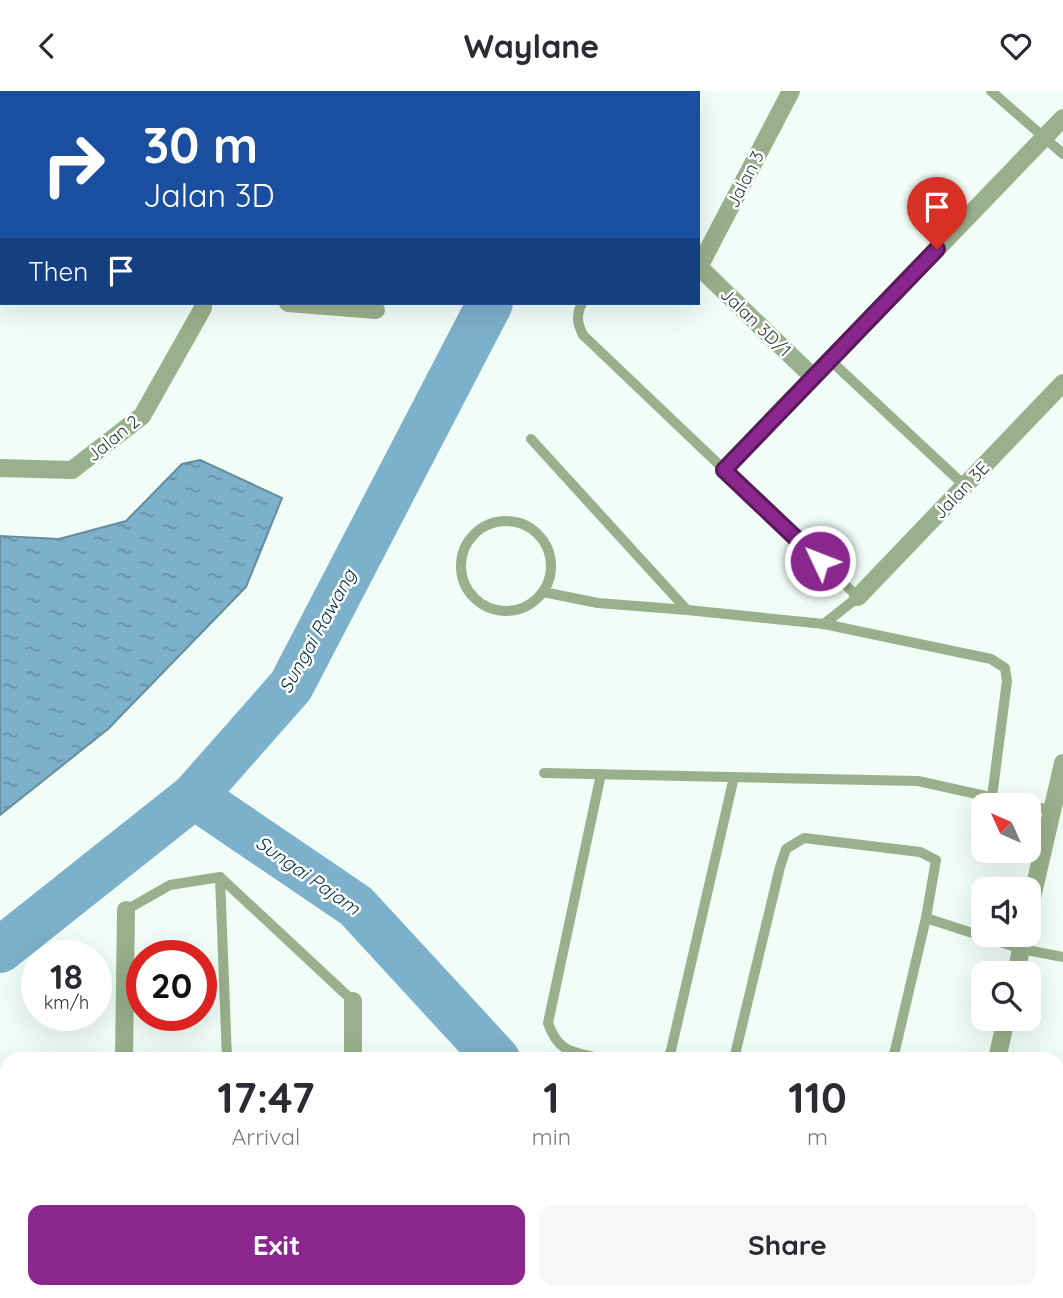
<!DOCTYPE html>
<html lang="en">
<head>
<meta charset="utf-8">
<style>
  body { margin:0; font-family:Quicksand,sans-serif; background:#f7f7f7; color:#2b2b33; height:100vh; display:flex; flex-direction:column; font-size:26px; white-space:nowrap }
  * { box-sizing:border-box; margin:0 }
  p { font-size:23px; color:#7c7c81 }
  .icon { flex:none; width:38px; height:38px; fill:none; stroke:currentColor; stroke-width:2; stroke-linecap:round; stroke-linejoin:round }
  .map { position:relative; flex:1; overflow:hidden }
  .sheet { position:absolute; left:0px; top:961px; width:1064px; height:247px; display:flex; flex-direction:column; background:#fff; border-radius:21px 21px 0 0; box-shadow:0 7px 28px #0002 }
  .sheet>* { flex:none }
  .top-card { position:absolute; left:0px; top:0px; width:700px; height:214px; box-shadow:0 7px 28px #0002; background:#1a4fa0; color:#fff; overflow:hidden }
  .needle { width:46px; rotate:315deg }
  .controls { position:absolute; left:971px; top:702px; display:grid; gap:14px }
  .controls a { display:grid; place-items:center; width:70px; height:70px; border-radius:14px; background:#fff; box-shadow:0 7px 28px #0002; font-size:35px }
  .speed { position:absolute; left:21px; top:849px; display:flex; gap:14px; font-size:35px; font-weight:700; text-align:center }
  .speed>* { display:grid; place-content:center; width:91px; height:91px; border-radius:50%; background:#fff; box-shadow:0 7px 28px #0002; line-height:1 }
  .speed small { font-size:18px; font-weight:400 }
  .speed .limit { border:10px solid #d22; background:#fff; color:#111 }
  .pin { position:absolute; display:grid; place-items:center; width:60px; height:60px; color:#fff; margin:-72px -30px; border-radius:50% 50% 50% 0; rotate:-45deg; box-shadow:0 0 7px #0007 }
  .pin .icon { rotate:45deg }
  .me { position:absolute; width:77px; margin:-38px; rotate:313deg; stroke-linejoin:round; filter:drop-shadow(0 0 5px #0008) }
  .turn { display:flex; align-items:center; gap:24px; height:147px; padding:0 28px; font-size:32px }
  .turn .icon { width:91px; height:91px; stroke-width:2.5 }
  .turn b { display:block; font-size:49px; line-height:60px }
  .then { display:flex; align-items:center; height:66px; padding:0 28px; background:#0003; gap:14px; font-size:26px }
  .eta { display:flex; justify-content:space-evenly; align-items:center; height:119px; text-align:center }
  .eta b { font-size:42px; font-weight:800; line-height:49px }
  .cta { display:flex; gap:14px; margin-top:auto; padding:14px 28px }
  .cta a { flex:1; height:80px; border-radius:14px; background:#8a278e; color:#fff; font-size:28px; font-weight:800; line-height:80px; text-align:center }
  .cta a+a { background:#f7f7f7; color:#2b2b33 }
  header { display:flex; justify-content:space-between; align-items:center; height:91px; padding:0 28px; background:#fff; font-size:32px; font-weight:800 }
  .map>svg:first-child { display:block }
  .water { fill:url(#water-ripples); stroke:#658d9d; stroke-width:2 }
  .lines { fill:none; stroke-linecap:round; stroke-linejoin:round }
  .river { stroke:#7db0ca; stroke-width:46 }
  .lane { stroke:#99b08c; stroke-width:10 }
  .street { stroke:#99b08c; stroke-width:18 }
  .route-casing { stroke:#5a195c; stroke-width:18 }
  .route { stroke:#8a278e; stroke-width:12 }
  .labels { text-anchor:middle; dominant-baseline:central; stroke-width:5; stroke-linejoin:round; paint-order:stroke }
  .street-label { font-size:18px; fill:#2e3b35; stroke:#fff }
  .water-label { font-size:19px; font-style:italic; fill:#023143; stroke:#fff }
</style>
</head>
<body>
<header><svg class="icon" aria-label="back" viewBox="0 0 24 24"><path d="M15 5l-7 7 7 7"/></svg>Waylane<svg class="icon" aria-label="heart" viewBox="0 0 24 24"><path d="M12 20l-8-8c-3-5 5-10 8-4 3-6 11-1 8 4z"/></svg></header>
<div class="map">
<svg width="1063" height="1207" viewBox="0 0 1063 1207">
  <defs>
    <pattern id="water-ripples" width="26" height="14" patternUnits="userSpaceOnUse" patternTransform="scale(1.75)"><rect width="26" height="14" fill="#7db0ca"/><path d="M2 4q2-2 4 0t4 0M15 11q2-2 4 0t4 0" fill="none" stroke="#6790a5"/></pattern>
  </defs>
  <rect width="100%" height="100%" fill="#f1fef8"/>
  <path class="water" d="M200 369 282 407 246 496 108 638 0 724V445L59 448 126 430 182 373Z"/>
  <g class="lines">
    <g class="river">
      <path d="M599 2 600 0"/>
      <path d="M194 705 356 815 497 968"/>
      <path d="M0 859 194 705 291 595 490 212"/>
      <path d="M1057 1200 1063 1201"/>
    </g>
    <g class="lane">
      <path d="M991 0 1063 63"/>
      <path d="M0 18H2"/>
      <path d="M830 269 965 395"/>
      <path d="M531 348 687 519 824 533 858 506 583 244C577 232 576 224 582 212"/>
      <circle cx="506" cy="475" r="45"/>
      <path d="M543 501 598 512 687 519"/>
      <path d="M824 533 991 568 1005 577 1007 590 992 706"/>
      <path d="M544 682 918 690 1027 714"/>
      <path d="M601 683 548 932C559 963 573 960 601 968"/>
      <path d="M1029 715 1051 719"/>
      <path d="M220 786 227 968"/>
      <path d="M126 819 170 794 220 786 353 910"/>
      <path d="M926 827 1022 858 1063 866"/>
      <path d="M669 968 734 686"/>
      <path d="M734 968 780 776 786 758 804 747 920 761 936 769 926 827 893 968"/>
      <path d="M236 1200V1207"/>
    </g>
    <g class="street">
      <path d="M210 2V0"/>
      <path d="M698 175 813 286"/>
      <path d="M699 176 791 0"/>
      <path d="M288 212 376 219"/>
      <path d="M0 377 72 379 142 325 203 217V212"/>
      <path d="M724 379 1063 27"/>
      <path d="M858 506 1063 292"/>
      <path d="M1029 820 1063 672"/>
      <path d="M1016 882 1024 844"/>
      <path d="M124 968 126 819"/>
      <path d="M353 968V910"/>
      <path d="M997 968 1006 928"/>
      <path d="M1057 1142 1063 1143"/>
      <path d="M121 1207V1200"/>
      <path d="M352 1207V1200"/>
      <path d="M944 1207 946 1200"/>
    </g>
  </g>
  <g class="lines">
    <g class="route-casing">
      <path id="route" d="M820 470 724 379 937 158"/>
    </g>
    <use href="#route" class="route"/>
  </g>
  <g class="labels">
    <g class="street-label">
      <text transform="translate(745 88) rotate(-63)">Jalan 3</text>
      <text transform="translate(756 231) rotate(44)">Jalan 3D/1</text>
      <text transform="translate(113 347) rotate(-39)">Jalan 2</text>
      <text transform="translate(961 399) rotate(-46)">Jalan 3E</text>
    </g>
    <g class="water-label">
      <text transform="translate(317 540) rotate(-61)">Sungai Rawang</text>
      <text transform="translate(308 784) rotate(35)">Sungai Pajam</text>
    </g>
  </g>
</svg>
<div class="controls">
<a><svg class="needle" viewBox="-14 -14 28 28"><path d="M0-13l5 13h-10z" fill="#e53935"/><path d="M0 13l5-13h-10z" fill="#7c7c81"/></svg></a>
<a><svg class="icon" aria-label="sound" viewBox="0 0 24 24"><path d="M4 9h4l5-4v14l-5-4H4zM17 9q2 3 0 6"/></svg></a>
<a><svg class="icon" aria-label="search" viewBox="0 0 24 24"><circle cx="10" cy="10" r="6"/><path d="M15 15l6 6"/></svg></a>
</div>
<div class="speed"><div>18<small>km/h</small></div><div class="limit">20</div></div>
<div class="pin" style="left:937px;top:158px;background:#d93025"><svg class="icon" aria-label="arrive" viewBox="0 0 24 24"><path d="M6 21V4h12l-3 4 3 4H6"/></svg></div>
<svg class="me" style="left:820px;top:470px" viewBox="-20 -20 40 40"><circle r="17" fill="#8a278e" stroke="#fff" stroke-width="3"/><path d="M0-11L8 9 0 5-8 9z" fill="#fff"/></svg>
<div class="top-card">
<div class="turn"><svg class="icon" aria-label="right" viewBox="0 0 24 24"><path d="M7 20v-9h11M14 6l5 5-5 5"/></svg><div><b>30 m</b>Jalan 3D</div></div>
<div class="then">Then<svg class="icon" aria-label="arrive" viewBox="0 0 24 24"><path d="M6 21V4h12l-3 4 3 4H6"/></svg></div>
</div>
<section class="sheet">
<div class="eta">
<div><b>17:47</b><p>Arrival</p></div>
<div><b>1</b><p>min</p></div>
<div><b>110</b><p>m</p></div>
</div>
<div class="cta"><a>Exit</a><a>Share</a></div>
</section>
</div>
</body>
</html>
